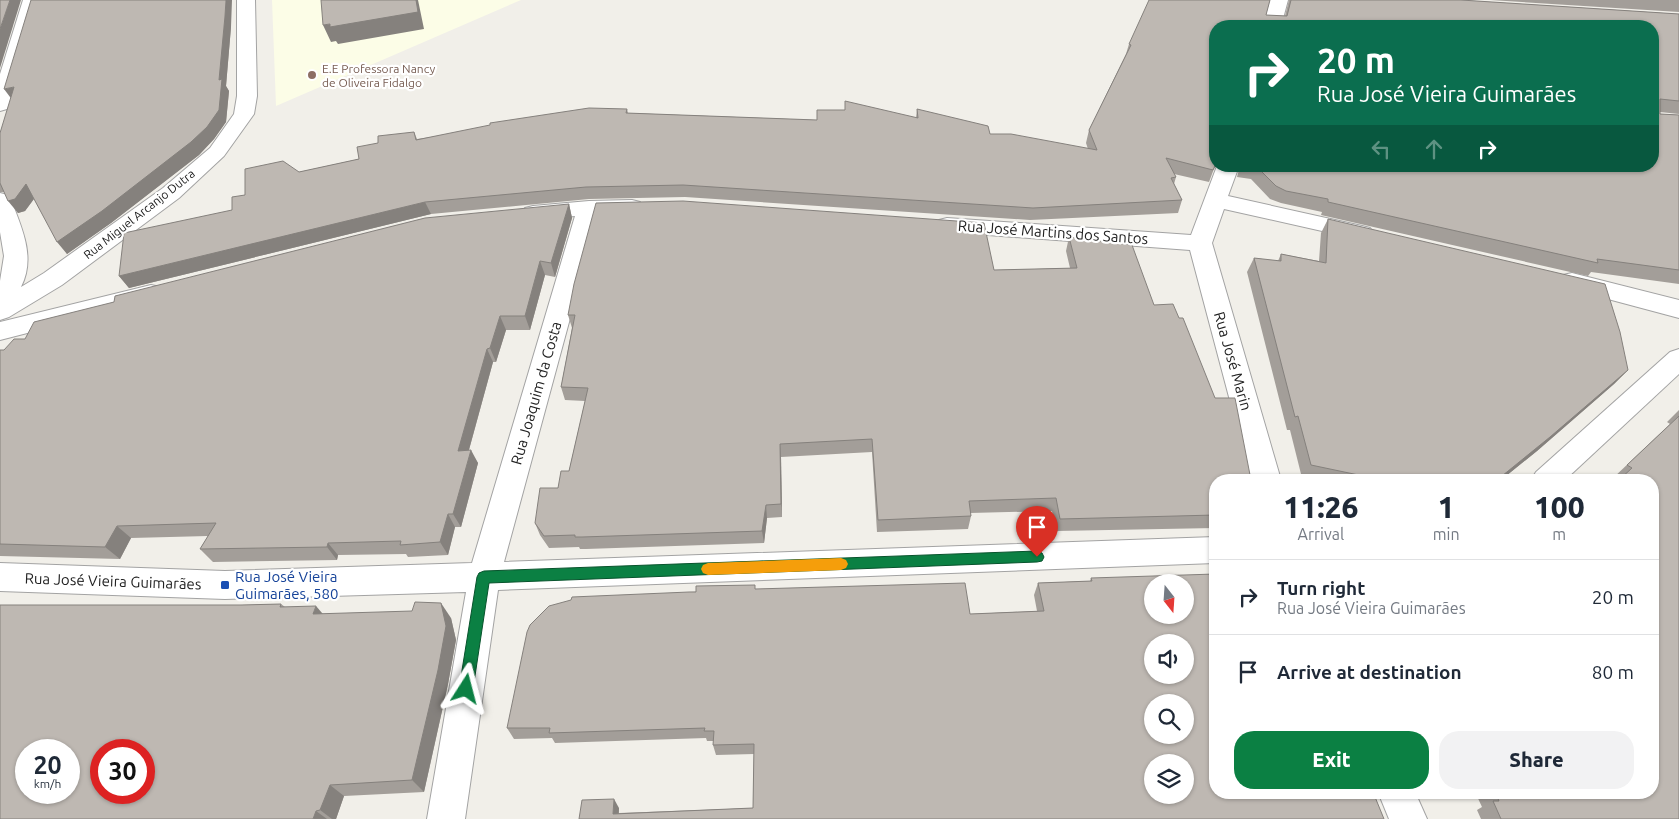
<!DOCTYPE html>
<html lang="en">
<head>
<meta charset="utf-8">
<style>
  body { margin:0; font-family:Ubuntu,sans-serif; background:#f2f2f3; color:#1f2937; height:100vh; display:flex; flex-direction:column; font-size:19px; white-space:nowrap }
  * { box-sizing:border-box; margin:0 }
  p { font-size:16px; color:#747a83 }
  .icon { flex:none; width:28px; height:28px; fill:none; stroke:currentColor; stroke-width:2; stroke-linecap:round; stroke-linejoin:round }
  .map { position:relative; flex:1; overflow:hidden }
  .details { position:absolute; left:1209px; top:474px; width:450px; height:325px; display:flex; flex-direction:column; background:#fff; border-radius:20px; box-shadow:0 1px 4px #0004 }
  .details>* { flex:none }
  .hud { position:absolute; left:1209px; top:20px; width:450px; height:152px; border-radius:20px; box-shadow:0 1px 4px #0004; background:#0b6e4f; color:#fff; overflow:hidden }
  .needle { width:32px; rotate:163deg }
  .fabs { position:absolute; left:1144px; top:574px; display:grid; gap:10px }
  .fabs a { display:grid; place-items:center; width:50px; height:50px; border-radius:50%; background:#fff; box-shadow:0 1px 4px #0004; font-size:25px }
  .speed { position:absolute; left:15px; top:739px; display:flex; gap:10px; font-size:25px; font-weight:700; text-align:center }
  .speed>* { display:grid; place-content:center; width:65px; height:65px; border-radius:50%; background:#fff; box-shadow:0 1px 4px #0004; line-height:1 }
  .speed small { font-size:12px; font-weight:400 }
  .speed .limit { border:8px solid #d22; background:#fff; color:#111 }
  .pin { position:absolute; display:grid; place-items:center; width:42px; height:42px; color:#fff; margin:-51px -21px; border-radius:50% 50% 50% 0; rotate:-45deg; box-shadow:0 0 5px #0007 }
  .pin .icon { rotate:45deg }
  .me { position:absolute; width:55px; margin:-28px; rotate:9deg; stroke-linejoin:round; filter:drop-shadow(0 0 4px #0008) }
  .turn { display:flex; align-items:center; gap:18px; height:105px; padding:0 25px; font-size:22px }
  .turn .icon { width:65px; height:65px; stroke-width:2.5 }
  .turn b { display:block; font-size:35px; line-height:42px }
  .lanes { display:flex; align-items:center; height:48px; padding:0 25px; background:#0003; justify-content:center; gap:25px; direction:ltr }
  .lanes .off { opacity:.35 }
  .eta { display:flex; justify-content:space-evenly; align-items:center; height:85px; text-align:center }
  .eta b { font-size:30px; font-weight:800; line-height:35px }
  .action { display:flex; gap:10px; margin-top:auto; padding:10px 25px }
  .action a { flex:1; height:58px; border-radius:20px; background:#0b8043; color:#fff; font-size:20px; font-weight:800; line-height:58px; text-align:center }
  .action a+a { background:#f2f2f3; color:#1f2937 }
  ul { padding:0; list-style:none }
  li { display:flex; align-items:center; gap:15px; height:75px; padding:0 25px; border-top:1px solid #e0e1e3 }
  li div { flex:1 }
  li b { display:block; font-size:19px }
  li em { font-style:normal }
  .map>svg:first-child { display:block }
  .education { fill:#fcfde7 }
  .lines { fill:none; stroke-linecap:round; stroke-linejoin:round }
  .minor-casing { stroke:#a3a3a3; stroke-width:2 }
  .minor { fill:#fff; fill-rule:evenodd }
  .wall { fill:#a39e99 }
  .shaded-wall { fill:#85817d }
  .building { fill:#beb8b2; stroke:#85817d; fill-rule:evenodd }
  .route { fill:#0b8043; stroke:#07532c }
  .slow { fill:#f59e0b }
  .education-dot { fill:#8d6e63; stroke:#fff; stroke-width:2 }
  .transit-dot { fill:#1a4fb4; stroke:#fff; stroke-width:2 }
  .labels { text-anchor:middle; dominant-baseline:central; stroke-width:4.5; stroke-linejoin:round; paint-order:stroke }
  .far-education-label { font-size:12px; fill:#785e54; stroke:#fff; text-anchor:start }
  .far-street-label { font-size:12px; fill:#222; stroke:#fff }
  .street-label { font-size:15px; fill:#222; stroke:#fff }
  .transit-label { font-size:15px; fill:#164399; stroke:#fff; text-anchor:start }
</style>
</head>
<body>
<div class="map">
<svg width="1679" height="819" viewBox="0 0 1679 819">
  <rect width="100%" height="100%" fill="#f1efe9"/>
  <path class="education" d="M272 0H521L276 106Z"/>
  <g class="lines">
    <g class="minor-casing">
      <g id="minor">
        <path d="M23 0H41L10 105 7 109 0 111V74Z"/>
        <path d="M237 0H255L257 96 254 114 224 156 179 198 62 285 9 317 0 320V281L4 256 0 232V193L8 195 11 200C22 228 36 258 21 287L44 273 163 188 210 148 234 114 237 96Z"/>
        <path d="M1270 0H1288L1281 26H1263Z"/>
        <path d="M1217 166H1239L1228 196 1362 226 1370 228 1374 233 1370 238 1362 240 1224 209 1212 243 1281 480H1251L1190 250 947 232 939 230 936 225 939 220 947 218 1191 235Z"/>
        <path d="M632 200 640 202 643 207 640 212 632 214 598 215 504 562 1215 537V563L498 590 465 819H427L466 592 225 599 0 591V563L225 571 472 563 575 216 533 220 525 218 522 213 525 208 533 206 589 201Z"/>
        <path d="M1572 273 1679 300V318L1563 287 1560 281 1563 275Z"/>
        <path d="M151 285 160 287 163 293 160 299 0 340V322Z"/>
        <path d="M1679 349V374L1565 480H1531L1536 472 1670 352Z"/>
        <path d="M1378 792H1415L1427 819H1389Z"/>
      </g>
    </g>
    <use href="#minor" class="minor"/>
  </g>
  <g class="wall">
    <path d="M1289 0H1461L1679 14V114L1660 112V114L1679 115V284L1591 272 1588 276 1321 215 1322 212 1281 203 1270 199 1251 179 1237 177 1240 166H1652L1215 26V166L1209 182 1174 174 1176 177 1174 184 1182 200 1178 213 1030 220 685 197 589 199 431 214 129 288 119 276 232 210 245 195 299 172 359 159 414 132 417 139 627 109 628 113 817 120 916 118 917 109 990 134 1088 149 1086 143 1089 130 1126 54 1129 44 1266 15 1285 16Z"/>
    <path d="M1490 0H1679V12Z"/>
    <path d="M231 27 226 86 229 91 226 122 214 139 199 155 111 223 67 254 34 199 25 211 18 213 4 192H0V133Z"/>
    <path d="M569 204 572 218 555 277 545 275 530 330H506L496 362H493L469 450 478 463 461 527H455L448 555 408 557 406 554 338 555 337 560 213 562 200 549 208 536 131 538 120 559 0 556V350H4L25 339Z"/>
    <path d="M1328 219 1628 370 1614 384 1537 451 1501 480H1311L1302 478 1290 430H1287L1247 272 1254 258 1278 261 1281 254 1319 261 1321 233Z"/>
    <path d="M1069 237 1215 480V528L1056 531 1052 511 970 513 971 516 968 529 877 532 872 452 781 457 782 517 767 518 764 543 586 549H580L579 547 549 548 540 535 535 523 569 471 585 401 565 400 561 387 572 328 568 315 994 270 1070 268 1066 251Z"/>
    <path d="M1679 410V819H1481L1477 810 1482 807 1475 792H1652V480H1613L1612 479 1670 424 1667 422Z"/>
    <path d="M1091 578 1215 792 579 819 619 808V813L753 808 754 754 716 755 713 745 714 741H707L706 738 555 743 552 738 514 739 507 728 689 592 756 589 970 614 1037 611 1034 595 1038 583 1090 581Z"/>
    <path d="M281 604 285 607 323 614 451 618 456 640 448 684 424 792 344 796 336 819H0L241 605Z"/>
  </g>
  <g class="shaded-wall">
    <path d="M10 0H21L0 68V29Z"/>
    <path d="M226 0H232L231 27 226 86 229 91 226 122 214 139 199 155 111 223 67 254 57 242 219 80Z"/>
    <path d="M416 0H418L424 29 338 44 336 41 331 42 323 25 330 24Z"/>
    <path d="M14 87 13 101 4 89Z"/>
    <path d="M26 184 36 196 25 211 18 213 8 201Z"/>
    <path d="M425 202 431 214 129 288 119 276Z"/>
    <path d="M569 204 572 218 555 277 551 263Z"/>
    <path d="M540 261 545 275 530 330 525 316Z"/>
    <path d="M500 316 506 330 496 362 490 348Z"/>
    <path d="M487 349 493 362 465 464 458 451Z"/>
    <path d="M1628 370 1614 384 1537 451 1501 480H1497Z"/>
    <path d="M780 444 781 457 782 517 781 504Z"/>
    <path d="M471 450 478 463 461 527 453 514Z"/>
    <path d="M766 505 767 518 764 543 762 531Z"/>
    <path d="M448 514 455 527 448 555 440 542Z"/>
    <path d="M117 526 131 538 120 559 105 547Z"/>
    <path d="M328 543 338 555 337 560 327 547Z"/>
    <path d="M441 603 451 618 456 640 448 684 424 792 412 780Z"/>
    <path d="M316 606 329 621 313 614Z"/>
    <path d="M330 785 344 796 336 819H332L320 810Z"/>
    <path d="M614 799 619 808 618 819 613 814Z"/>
    <path d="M316 811 327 819H313Z"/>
  </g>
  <g class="building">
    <path d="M0 0H10L0 29Z"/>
    <path d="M31 0H226L225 16 219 80 222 79 219 110 207 127 191 142 102 211 57 242 26 184 15 199 8 201 0 183V133L14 87 4 89Z"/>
    <path d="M321 0H416L418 12 330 27V24L323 25Z"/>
    <path d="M1149 0H1270L1266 15 1287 16 1291 0H1461L1679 14V101L1660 99V114L1679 115V270L1597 259 1598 263 1328 202V199L1286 191 1276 186 1256 166H1652V26H1215V166L1213 170 1166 158 1176 177 1171 178 1182 200 1033 208 683 185 586 187 425 202 119 276 124 233 232 210V197L245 195V169L283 161 299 172 359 159 357 147 378 143V136L414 132 416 140 490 125V123L589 108 627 109 626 113 817 120V110H845V101L918 118 917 109 988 126 990 134H1011L1097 150 1089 130 1131 45 1129 44Z"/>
    <path d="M683 201 984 223 994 270 1077 268 1069 237 1132 245 1154 305 1173 304 1179 318H1183L1215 398H1235L1251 480H1215V515L1060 519 1056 498 969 501 971 516 878 520 872 439 780 444 781 504 766 505 762 531 582 537H575V535L544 536 535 523 540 488H558L561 471H569L588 388 561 387 575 315H568L574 284 596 203Z"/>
    <path d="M569 204 551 263 540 261 525 316H500L490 348 487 349 458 451 471 450 453 514H448L440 542 400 545 401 541 328 543 327 547 200 549 216 523 117 526 105 547 0 544V350H4L14 339H25L34 322 114 302 115 296 425 218Z"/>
    <path d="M1328 219 1605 284 1620 332 1628 370 1550 437 1497 480H1374L1368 477 1311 465 1298 416 1295 417 1254 258 1281 261V254L1326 263Z"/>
    <path d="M1679 416V819H1501L1493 801H1499L1495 792H1652V480H1619L1632 468 1627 465Z"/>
    <path d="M1215 574V792H1373L1384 819H579L582 800 614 799 613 814 753 808 754 744 713 745 714 731H704L705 728 549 733 550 728H507L527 632 530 625 549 606 571 600 572 597 689 592H696V586L755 585V589L965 583 970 614 1044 611 1038 583 1092 581 1091 578ZM1152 582H1185V615H1152ZM1152 642H1185V675H1152ZM1152 702H1185V735H1152ZM1152 762H1185V795H1152Z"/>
    <path d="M415 602 441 603 446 626 438 670 412 780 330 785 320 810 316 811 313 819H0V605H241L281 604 280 607 316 606 313 614 412 611ZM26 750H69V792H26ZM101 750H144V792H101Z"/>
  </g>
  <path class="route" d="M1037 551 1042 553 1044 557 1042 561 1037 562 489 583 473 689 471 694 466 696 461 694 459 689 477 577 479 573 484 571Z"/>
  <path class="slow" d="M841 558 846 560 848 564 846 568 841 570 708 575 703 573 701 569 703 565 708 563Z"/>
  <circle class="education-dot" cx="312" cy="75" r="5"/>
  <rect class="transit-dot" x="220" y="580" width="10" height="10" rx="2.5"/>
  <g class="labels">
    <g class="far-education-label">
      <text x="322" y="68">E.E Professora Nancy<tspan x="322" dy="14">de Oliveira Fidalgo</tspan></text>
    </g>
    <g class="far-street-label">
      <text transform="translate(139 214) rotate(-38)">Rua Miguel Arcanjo Dutra</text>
    </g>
    <g class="street-label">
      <text transform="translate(1053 232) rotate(4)">Rua José Martins dos Santos</text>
      <text transform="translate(1233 361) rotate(74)">Rua José Marin</text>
      <text transform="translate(536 393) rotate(-74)">Rua Joaquim da Costa</text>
      <text transform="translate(113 581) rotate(2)">Rua José Vieira Guimarães</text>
    </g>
    <g class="transit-label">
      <text x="235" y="576">Rua José Vieira<tspan x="235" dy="17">Guimarães, 580</tspan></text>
    </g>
  </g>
</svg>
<div class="fabs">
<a><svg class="needle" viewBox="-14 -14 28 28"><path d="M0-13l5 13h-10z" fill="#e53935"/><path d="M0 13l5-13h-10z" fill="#747a83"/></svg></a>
<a><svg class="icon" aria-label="sound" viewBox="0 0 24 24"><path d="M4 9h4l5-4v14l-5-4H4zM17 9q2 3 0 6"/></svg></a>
<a><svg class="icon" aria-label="search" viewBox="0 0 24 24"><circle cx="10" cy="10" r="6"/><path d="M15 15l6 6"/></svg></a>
<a><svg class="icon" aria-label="layers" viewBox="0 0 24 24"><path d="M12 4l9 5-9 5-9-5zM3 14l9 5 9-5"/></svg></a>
</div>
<div class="speed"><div>20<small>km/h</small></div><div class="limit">30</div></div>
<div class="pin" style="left:1037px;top:557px;background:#d93025"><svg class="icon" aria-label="arrive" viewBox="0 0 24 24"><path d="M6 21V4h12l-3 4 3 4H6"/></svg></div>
<svg class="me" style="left:466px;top:689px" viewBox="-20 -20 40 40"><path d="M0-17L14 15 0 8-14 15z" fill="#0b8043" stroke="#fff" stroke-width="4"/></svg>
<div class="hud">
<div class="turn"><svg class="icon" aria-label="right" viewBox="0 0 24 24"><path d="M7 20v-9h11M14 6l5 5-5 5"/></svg><div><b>20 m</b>Rua José Vieira Guimarães</div></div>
<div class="lanes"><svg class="icon off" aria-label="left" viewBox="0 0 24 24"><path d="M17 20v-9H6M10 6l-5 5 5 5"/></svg><svg class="icon off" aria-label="ahead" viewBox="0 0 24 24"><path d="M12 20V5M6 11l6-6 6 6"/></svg><svg class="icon" aria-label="right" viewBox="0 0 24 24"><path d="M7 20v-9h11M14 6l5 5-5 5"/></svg></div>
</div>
<section class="details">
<div class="eta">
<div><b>11:26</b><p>Arrival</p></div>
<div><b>1</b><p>min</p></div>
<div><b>100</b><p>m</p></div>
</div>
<ul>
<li><svg class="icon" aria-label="right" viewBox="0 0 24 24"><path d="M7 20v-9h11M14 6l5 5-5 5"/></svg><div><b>Turn right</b><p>Rua José Vieira Guimarães</p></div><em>20 m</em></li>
<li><svg class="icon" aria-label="arrive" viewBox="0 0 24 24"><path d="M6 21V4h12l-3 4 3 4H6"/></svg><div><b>Arrive at destination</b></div><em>80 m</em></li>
</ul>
<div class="action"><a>Exit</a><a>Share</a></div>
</section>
</div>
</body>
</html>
